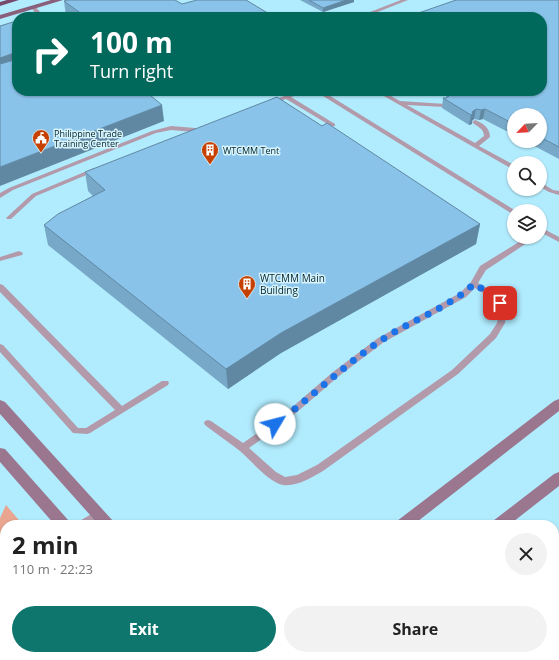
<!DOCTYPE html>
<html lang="en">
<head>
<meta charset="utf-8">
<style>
  body { margin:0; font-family:"Open Sans",sans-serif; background:#f2f2f2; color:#222; height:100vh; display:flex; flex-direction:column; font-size:15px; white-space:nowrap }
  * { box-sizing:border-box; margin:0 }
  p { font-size:13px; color:#767676 }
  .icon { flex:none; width:22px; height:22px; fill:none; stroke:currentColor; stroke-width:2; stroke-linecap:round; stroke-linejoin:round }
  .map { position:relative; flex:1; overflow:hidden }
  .panel { position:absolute; left:0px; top:520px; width:559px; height:140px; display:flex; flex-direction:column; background:#fff; border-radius:16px 16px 0 0; box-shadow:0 1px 3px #0004 }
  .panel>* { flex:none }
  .guide { position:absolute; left:12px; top:12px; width:535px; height:84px; border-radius:16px; box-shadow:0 1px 3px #0004; background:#00695c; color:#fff; overflow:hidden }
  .needle { width:26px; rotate:245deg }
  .controls { position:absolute; left:507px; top:108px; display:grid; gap:8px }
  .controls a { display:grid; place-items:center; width:40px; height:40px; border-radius:50%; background:#fff; box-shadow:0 1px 3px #0004; font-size:20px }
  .pin { position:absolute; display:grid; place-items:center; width:34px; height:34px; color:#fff; margin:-17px; border-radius:8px; box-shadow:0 2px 6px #0006 }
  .me { position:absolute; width:44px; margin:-22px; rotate:53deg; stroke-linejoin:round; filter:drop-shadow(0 0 3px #0008) }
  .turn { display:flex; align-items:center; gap:14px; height:84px; padding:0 12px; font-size:18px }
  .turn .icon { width:52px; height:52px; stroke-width:2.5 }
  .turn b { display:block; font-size:28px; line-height:34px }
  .round { display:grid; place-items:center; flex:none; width:42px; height:42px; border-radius:21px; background:#f2f2f2 }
  .head { display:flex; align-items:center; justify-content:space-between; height:68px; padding:0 12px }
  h1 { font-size:24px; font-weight:700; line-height:30px }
  .primary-button { display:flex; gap:8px; margin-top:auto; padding:8px 12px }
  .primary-button a { flex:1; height:46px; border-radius:24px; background:#0f766e; color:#fff; font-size:16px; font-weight:700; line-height:46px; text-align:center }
  .primary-button a+a { background:#f2f2f2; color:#222 }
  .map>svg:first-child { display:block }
  .green { fill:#e9a58f }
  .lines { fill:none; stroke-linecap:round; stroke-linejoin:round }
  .lane { fill:#b29aaa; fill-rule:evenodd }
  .secondary { fill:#9a778f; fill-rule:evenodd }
  .primary { fill:#895f7c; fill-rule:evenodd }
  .highway { fill:#79496b; fill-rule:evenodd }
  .wall { fill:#77a8c8 }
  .shaded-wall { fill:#6188a3 }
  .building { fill:#8ac3e9; stroke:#6188a3 }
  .route { stroke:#1a73e8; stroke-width:7; stroke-dasharray:0 12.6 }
  .labels { text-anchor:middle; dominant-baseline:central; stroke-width:3; stroke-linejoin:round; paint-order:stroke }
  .far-poi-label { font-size:9px; fill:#03242c; stroke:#d7f4fd; text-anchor:start }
  .poi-label { font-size:10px; fill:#03242c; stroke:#d7f4fd; text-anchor:start }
</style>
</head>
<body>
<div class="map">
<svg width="559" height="660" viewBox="0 0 559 660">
  <rect width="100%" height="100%" fill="#b1ecfe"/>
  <path class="green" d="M6 505 23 525H5V600H0V518Z"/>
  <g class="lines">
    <g class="lane">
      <path d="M401 0H408L365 17H357Z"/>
      <path d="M31 6H35L44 17H38L31 7Z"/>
      <path d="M298 91H313L327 94 516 211H514V215L323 96 304 93 291 97 335 124V126H331L286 99 271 104 268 102Z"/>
      <path d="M375 91H382L400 101 446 104 447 105 444 107 407 105 475 143 484 136C484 128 477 127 472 122L475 120C483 123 490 128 490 137L479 146 514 165V170Z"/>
      <path d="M171 126 195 128 198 130 195 132 171 130 156 133 13 190 0 198V193L9 188 152 131Z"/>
      <path d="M94 168 96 169V171L36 196 11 219H7L6 218 32 194Z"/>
      <path d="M540 182 553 190 559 191V195L549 192 540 187Z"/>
      <path d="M540 227 559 237V242L540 232Z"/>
      <path d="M527 237H536L486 270 478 283 494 292 503 301 507 311 505 323 496 338 458 374 323 471C312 477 297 487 283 485 268 482 251 460 240 451 229 442 216 434 205 425L204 423 205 421 208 420 211 421 243 443 283 415 333 372 378 338 460 293 471 282 480 266ZM475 288 488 296 497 304 499 311 497 323 490 334 452 370 317 465 297 475 285 477 276 472 249 448 289 419 339 376 384 342 466 297Z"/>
      <path d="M19 251 23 253 22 255 0 261V257Z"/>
      <path d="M0 284 3 285 122 406 162 381H168L169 383 168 385 90 433 87 434 73 433 0 352V344L3 345 78 428H86L115 410 0 292Z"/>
      <path d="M98 510 101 511 103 514C98 524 86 525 76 525L78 522Z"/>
      <path d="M506 515 517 522 519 525C512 525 505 527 501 519L503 516Z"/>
      <path d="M554 557 559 560V571L554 568Z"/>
      <path d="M481 655H496L499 660H485Z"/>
    </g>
    <g class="secondary">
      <path d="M559 399V411L413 525H395L397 521 554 401Z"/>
      <path d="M0 400 5 402 113 521 115 525H99L0 414Z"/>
      <path d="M0 448 5 449 69 521 71 525H55L0 462Z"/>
      <path d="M559 472V486L509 525H491L493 521 554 474Z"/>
      <path d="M5 620V636L0 637V621Z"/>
      <path d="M165 655H183L185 660H167Z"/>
      <path d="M217 655H235L237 660H219Z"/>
      <path d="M320 655H344L342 660H318Z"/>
      <path d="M367 655H383L381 660H365Z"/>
    </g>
    <path class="primary" d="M51 0H63L0 19V15Z"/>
    <path class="highway" d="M7 0H19L0 6V2Z"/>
  </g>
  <g class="wall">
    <path d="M300 0H354V2L323 12Z"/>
    <path d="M559 0V159L525 141H540V115H514V135L483 119 479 120 474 119 472 121V124L469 125 442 108 443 98H446L447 97 436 91H542Z"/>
    <path d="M64 1 182 4 271 15 272 17H61L66 16Z"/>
    <path d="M322 126 480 224 476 244 281 353 228 389 48 245 44 225 93 196 88 191 85 172Z"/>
    <path d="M514 655H554L559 660H519Z"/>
  </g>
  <g class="shaded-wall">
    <path d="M346 0H354V2L323 12V8Z"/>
    <path d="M271 15 272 17H265Z"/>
    <path d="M14 53 17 65 0 74V58Z"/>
    <path d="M162 105 164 121 0 186V167Z"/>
    <path d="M476 109 474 119 472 121V124L469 125 471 115 472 112Z"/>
    <path d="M485 109 483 119 479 120 481 110Z"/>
    <path d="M480 224 476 244 281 353 228 389 226 369 281 333Z"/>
  </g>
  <g class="building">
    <path d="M68 0H175L182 4 197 0H246L271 15 265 17H61L79 12 64 1Z"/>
    <path d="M309 0H346L323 8Z"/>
    <path d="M456 0H559V147L540 137V115H514V124L485 109 481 110 476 109 472 112 473 114 471 115 443 98H446L449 96V94L455 91H542V17H407Z"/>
    <path d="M13 22 17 25V91H145L162 105 0 167V64L14 60V53L0 58V26Z"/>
    <path d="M277 97 322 126 327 123 480 224 281 333 226 369 44 225 58 214 105 190 85 172Z"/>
    <path d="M554 605 559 610V660H539L534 655H554Z"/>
  </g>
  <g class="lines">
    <path class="route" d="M275 424C311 398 343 366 380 341 411 320 447 309 474 284L491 294 500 303"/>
  </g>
  <defs>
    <g id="civic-pin" transform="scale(0.9)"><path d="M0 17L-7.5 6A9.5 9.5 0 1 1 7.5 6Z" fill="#c64001" stroke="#d7f4fd"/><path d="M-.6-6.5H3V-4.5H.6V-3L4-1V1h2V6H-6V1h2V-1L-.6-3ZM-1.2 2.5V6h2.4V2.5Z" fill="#fff"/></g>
    <g id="building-pin" transform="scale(0.9)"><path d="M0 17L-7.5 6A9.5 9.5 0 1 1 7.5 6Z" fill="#c64001" stroke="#d7f4fd"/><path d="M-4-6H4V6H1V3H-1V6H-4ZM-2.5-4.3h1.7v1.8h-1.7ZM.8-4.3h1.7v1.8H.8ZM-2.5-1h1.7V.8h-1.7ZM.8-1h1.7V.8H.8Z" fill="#fff"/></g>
  </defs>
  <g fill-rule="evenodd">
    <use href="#civic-pin" x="41" y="138"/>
    <use href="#building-pin" x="210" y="150"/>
    <use href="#building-pin" x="247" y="284"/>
  </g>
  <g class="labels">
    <g class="far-poi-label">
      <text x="54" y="133">Philippine Trade<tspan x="54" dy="10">Training Center</tspan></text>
      <text x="223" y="150">WTCMM Tent</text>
    </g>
    <g class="poi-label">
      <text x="260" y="278">WTCMM Main<tspan x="260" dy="12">Building</tspan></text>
    </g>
  </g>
</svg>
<div class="controls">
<a><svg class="needle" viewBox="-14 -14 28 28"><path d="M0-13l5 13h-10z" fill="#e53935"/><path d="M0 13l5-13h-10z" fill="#767676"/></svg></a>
<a><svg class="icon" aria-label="search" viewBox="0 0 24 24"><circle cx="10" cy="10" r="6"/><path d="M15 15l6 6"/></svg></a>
<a><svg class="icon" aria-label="layers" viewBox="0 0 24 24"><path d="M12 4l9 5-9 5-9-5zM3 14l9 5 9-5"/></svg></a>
</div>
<div class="pin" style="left:500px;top:303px;background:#d93025"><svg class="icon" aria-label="arrive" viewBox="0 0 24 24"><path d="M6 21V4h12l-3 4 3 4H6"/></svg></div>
<svg class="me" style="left:275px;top:424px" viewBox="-20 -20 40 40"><circle r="19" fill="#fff"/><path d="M0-13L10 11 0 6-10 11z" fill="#1a73e8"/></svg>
<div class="guide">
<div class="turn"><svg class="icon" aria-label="right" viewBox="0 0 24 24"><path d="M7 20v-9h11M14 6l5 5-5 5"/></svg><div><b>100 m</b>Turn right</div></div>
</div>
<section class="panel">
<div class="head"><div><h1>2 min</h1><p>110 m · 22:23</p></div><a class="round"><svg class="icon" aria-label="close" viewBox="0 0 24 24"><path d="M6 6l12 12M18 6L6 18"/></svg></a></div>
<div class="primary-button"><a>Exit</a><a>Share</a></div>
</section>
</div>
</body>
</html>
